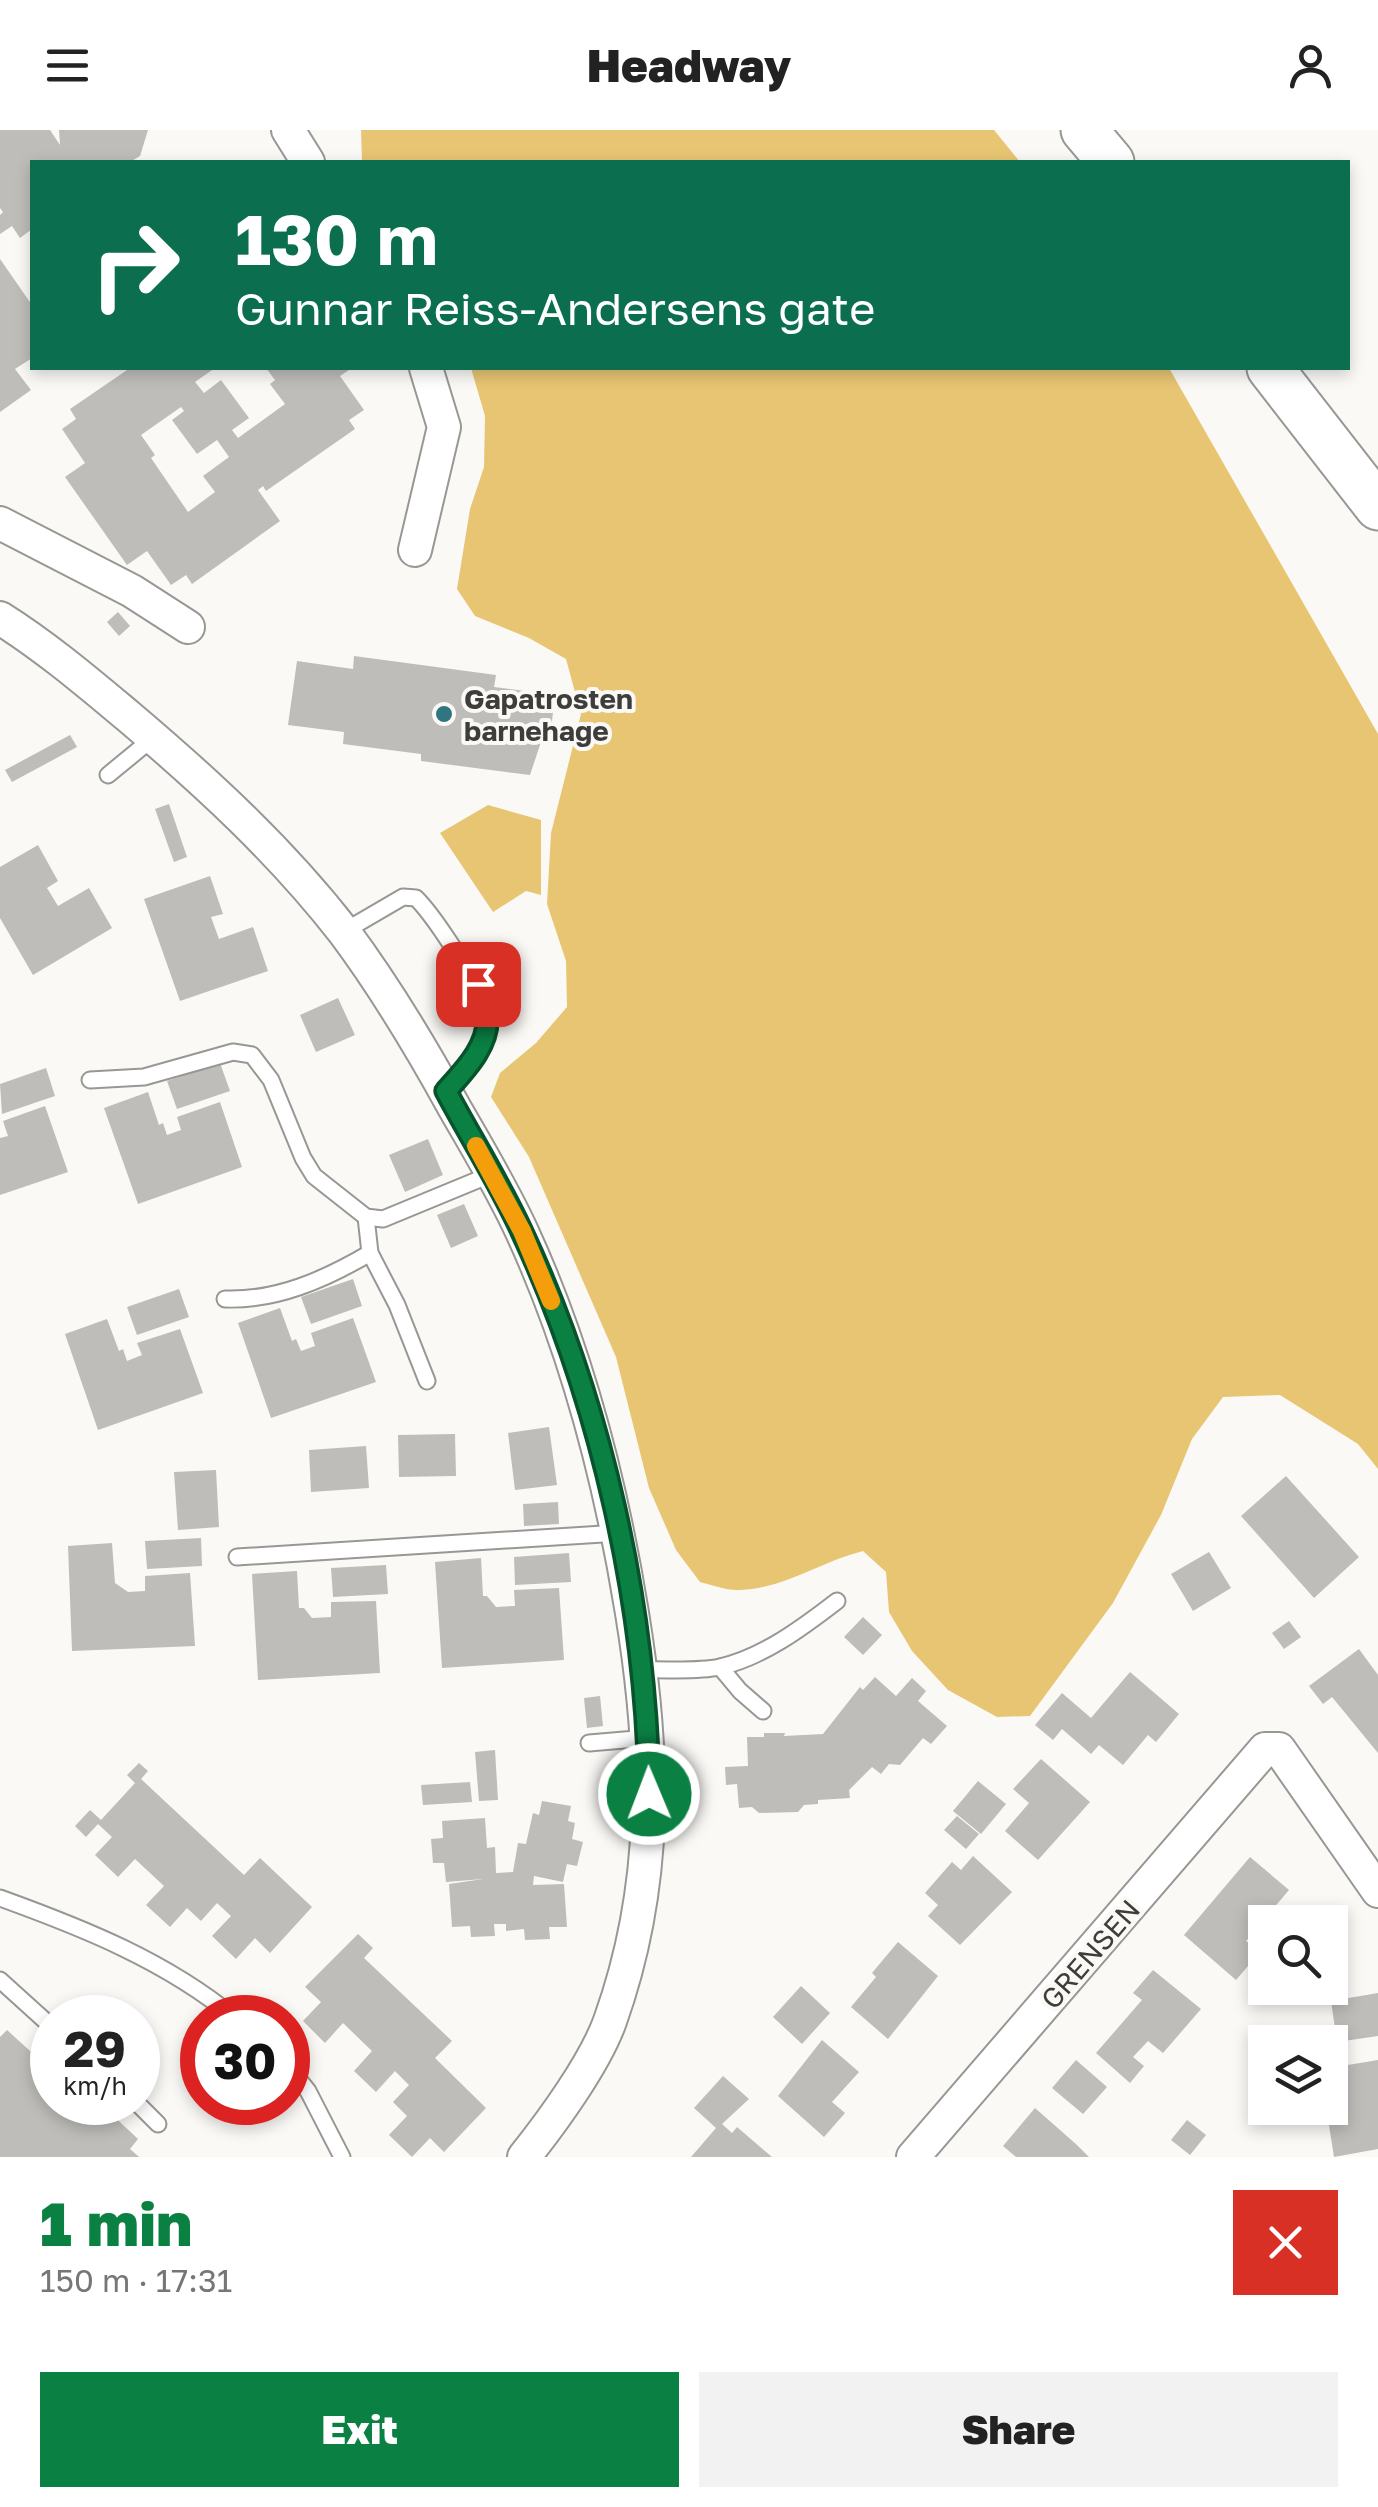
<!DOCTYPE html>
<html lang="en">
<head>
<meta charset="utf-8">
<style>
  body { margin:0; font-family:"Golos Text",sans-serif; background:#f2f2f2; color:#222; height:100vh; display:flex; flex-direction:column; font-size:38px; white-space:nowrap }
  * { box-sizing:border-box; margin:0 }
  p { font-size:32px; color:#767676 }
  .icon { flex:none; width:55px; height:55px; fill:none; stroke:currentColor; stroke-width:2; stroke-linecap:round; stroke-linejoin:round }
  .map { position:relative; height:2027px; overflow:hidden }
  .sheet { display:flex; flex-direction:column; background:#fff; flex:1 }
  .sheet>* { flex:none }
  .guide { position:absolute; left:30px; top:30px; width:1320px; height:210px; border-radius:0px; box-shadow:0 5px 15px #0003; background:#0b6e4f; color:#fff; overflow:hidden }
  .fabs { position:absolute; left:1248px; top:1775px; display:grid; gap:20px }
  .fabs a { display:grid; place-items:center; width:100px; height:100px; border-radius:0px; background:#fff; box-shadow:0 5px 15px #0003; font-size:50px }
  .speed { position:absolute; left:30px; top:1865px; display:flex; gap:20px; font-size:50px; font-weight:700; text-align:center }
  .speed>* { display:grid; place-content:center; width:130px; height:130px; border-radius:50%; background:#fff; box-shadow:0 5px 15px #0003; line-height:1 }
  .speed small { font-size:25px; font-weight:400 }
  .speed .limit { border:15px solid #d22; background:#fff; color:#111 }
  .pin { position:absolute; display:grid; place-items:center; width:85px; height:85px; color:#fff; margin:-42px; border-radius:20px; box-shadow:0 5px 15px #0006 }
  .me { position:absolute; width:110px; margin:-55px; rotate:359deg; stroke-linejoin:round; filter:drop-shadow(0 0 8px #0008) }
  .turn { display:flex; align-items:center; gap:35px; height:210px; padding:0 40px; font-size:45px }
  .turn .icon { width:130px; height:130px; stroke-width:2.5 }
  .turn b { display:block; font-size:70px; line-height:85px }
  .round { display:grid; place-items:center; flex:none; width:105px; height:105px; border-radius:0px; background:#f2f2f2 }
  .head { display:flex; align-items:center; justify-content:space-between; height:170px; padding:0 40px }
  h1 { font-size:60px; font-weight:800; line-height:75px; color:#0b8043 }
  .primary-button { display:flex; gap:20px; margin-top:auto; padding:20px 40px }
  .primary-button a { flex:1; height:115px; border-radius:0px; background:#0b8043; color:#fff; font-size:40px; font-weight:800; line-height:115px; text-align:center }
  .primary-button a+a { background:#f2f2f2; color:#222 }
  header { display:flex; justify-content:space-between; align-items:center; height:130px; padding:0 40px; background:#fff; font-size:45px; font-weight:800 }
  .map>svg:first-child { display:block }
  .green { fill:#e8c573 }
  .building { fill:#bebdba; fill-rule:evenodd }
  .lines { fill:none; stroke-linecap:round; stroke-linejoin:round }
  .service-casing { stroke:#989794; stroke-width:19 }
  .minor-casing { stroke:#989794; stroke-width:36 }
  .secondary-casing { stroke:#989794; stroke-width:49 }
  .service { stroke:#fff; stroke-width:15 }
  .minor { stroke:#fff; stroke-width:32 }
  .secondary { stroke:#fff; stroke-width:45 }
  .route-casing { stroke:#07532c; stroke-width:25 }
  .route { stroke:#0b8043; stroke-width:18 }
  .slow { stroke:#f59e0b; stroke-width:18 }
  .poi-dot { fill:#2f7681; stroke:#faf9f6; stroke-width:4 }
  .labels { text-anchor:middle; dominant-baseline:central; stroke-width:8; stroke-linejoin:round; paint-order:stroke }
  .poi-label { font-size:28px; font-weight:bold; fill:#3d3d3b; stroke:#faf9f6; text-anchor:start }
  .street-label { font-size:28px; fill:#3d3d3b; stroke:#faf9f6 }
</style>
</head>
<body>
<header><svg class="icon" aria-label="menu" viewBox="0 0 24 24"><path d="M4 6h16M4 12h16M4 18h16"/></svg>Headway<svg class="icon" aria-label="person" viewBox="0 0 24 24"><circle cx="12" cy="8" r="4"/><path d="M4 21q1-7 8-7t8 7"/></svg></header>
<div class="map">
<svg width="1378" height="2027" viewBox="0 0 1378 2027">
  <rect width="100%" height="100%" fill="#faf9f6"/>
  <g class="green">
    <path d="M361 0H994L1020 32H362Z"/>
    <path d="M471 238H1169L1378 604V1339L1358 1314 1280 1265 1223 1267 1192 1309 1161 1385 1113 1473 1030 1586 997 1587 948 1560 912 1521 889 1482 886 1442 863 1421C822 1431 783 1459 740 1460 727 1461 713 1455 700 1452L676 1420 649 1358 616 1227 529 1027 491 967 500 943 536 913 567 877 566 831 547 774 551 703 581 584 566 529 529 508 475 486 457 459 470 379 484 337 485 286Z"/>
    <path d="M488 675 541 690V765L526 761 493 782 440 703Z"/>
  </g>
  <g class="building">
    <path d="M0 0H50L60 15 59 0H148L140 26 130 32H32V99L20 108 12 96 0 104V85L3 82 0 78Z"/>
    <path d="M0 129 32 175V228L15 239 31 260 0 282Z"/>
    <path d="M130 238H215L195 252 204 263 221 250 249 288 232 300 238 308 285 274 270 254 275 250 266 238H352L340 246 364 280 349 290 355 299 266 361 263 356 258 360 280 391 192 454 186 445 171 455 147 421 127 435 65 347 85 333 62 299 76 289 70 279ZM181 277 184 281 172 290 197 324 217 310 229 327 203 346 215 362 188 382 151 328 155 325 141 305Z"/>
    <path d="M118 482 130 496 119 506 107 492Z"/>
    <path d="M354 526 496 545 494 557 555 565 552 591 543 606 530 645 421 631V624L343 614 344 602 288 595 297 531 353 539Z"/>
    <path d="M70 605 77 617 12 652 5 640Z"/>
    <path d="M169 674 187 727 174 732 155 679Z"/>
    <path d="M38 715 58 751 47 758 58 776 89 758 112 798 33 845 0 788V737Z"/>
    <path d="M210 746 223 784 211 787 219 809 253 797 268 841 180 871 144 769Z"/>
    <path d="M338 868 355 905 316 922 300 885Z"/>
    <path d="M220 933 230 961 177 979 167 951Z"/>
    <path d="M46 938 55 966 2 984 0 954Z"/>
    <path d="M148 962 159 995 163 993 167 1005 181 1000 177 987 220 972 242 1037 138 1074 104 978Z"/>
    <path d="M45 976 68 1042 0 1065V1008L8 1006 3 991Z"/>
    <path d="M428 1009 443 1045 405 1062 389 1025Z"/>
    <path d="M464 1074 478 1106 451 1118 437 1085Z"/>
    <path d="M353 1149 362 1176 311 1194 301 1167Z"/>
    <path d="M179 1159 189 1187 137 1205 127 1177Z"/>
    <path d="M280 1178 292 1211 296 1209 301 1221 315 1216 311 1203 353 1188 376 1252 271 1288 238 1193Z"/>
    <path d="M107 1189 119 1221 123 1219 127 1231 142 1225 137 1213 180 1199 203 1263 98 1300 65 1204Z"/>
    <path d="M549 1297 557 1355 515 1360 508 1303Z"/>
    <path d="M455 1304 456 1346 399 1347 398 1305Z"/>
    <path d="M366 1316 369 1358 311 1362 309 1320Z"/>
    <path d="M216 1340 219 1397 178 1400 174 1342Z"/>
    <path d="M1286 1346 1359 1427 1314 1468 1241 1386Z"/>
    <path d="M558 1372 559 1394 524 1396 523 1374Z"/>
    <path d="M201 1408 202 1436 147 1439 145 1411Z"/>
    <path d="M112 1413 115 1453 128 1462 145 1461V1446L190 1443 195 1516 72 1521 68 1416Z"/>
    <path d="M1209 1422 1231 1458 1193 1481 1171 1444Z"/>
    <path d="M569 1423 571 1452 515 1455 514 1427Z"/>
    <path d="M481 1428 483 1466H487L496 1477 515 1476 514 1460 559 1458 564 1530 442 1538 435 1432Z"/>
    <path d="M386 1435 388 1464 333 1467 331 1438Z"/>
    <path d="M297 1441 299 1478H304L312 1488 331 1487V1472L376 1471 380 1543 258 1550 252 1444Z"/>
    <path d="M863 1487 882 1505 863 1525 844 1507Z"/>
    <path d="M1289 1491 1301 1507 1284 1519 1272 1503Z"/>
    <path d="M1359 1519 1378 1545V1623L1332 1567 1323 1574 1309 1556Z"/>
    <path d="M1130 1542 1179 1584 1156 1612 1148 1605 1123 1635 1099 1615 1091 1624 1062 1599 1053 1610 1035 1595 1062 1563 1091 1588Z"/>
    <path d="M875 1547 896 1566 912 1548 926 1561 918 1571 947 1596 931 1614 923 1608 900 1635 889 1634 881 1644 872 1637 849 1660 850 1668 818 1670V1674L804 1675 798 1682 759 1683 752 1677 739 1678 737 1654 726 1655 725 1637 748 1636 747 1607H764V1603H785L784 1606 823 1604 860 1557 863 1560Z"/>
    <path d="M600 1566 603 1596 587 1598 584 1568Z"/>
    <path d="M495 1620 498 1670 479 1671 475 1622Z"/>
    <path d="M1041 1629 1090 1672 1038 1730 1005 1701 1029 1673 1013 1659Z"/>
    <path d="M139 1633 148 1641 141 1649 244 1745 260 1728 312 1777 270 1823 255 1808 236 1829 212 1806 231 1786 217 1773 201 1791 187 1778 170 1797 146 1775 164 1756 135 1729 118 1747 95 1725 112 1707 98 1694 86 1707 75 1696 90 1680 101 1690 135 1653 127 1645Z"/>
    <path d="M978 1651 1006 1674 981 1704 953 1681Z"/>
    <path d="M470 1652 472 1672 423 1675 421 1655Z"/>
    <path d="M542 1671 571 1676 568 1691 575 1693 572 1709 583 1712 577 1736 567 1734 563 1752 534 1746 533 1755 564 1754 567 1797H549L550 1809 525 1810 524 1799 506 1801V1794H494L495 1806 471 1807 470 1796 452 1797 449 1754 483 1749 446 1752 444 1733H433L431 1709 443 1708 442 1691 485 1688 487 1718 495 1717 496 1743 513 1742 518 1713 526 1714 533 1683 539 1685Z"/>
    <path d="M957 1686 979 1704 966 1719 944 1700Z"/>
    <path d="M973 1726 1012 1762 960 1815 928 1786 938 1775 925 1763 952 1732 961 1740Z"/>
    <path d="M1250 1727 1289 1760 1246 1811 1260 1822 1236 1850 1184 1805Z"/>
    <path d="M358 1804 373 1818 364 1828 452 1911 435 1928 486 1978 444 2022 430 2008 412 2027 389 2005 407 1986 393 1972 409 1955 395 1941 376 1962 354 1941 372 1921 343 1893 325 1913 303 1891 321 1872 305 1857Z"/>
    <path d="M898 1812 938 1846 888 1909 851 1877 876 1847 872 1843Z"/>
    <path d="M1153 1840 1201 1879 1163 1923 1148 1911 1133 1927 1144 1936 1130 1953 1096 1923 1142 1870 1133 1863Z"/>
    <path d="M801 1856 830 1883 802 1914 773 1887Z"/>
    <path d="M1378 1863V1906L1337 1912 1331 1871Z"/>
    <path d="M7 1900 40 1930 32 1940 52 1959V1972H80L97 1989 106 1979 138 2009 130 2019 139 2027H0V1907Z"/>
    <path d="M822 1910 859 1942 832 1972 845 1983 824 2007 778 1966Z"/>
    <path d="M1076 1930 1107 1957 1083 1984 1052 1958Z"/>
    <path d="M1378 1930V2019L1334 2027 1328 1989 1316 1991 1314 1978H1330V1938Z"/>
    <path d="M723 1946 749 1969 722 1994 732 2003 737 1997 772 2027H691L716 1998 694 1978Z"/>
    <path d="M1035 1978 1077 2015 1089 2027H1016L1003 2016Z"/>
    <path d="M1187 1990 1206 2005 1190 2025 1171 2010Z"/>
  </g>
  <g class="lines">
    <g class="service-casing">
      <g id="service">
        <path d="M108 645 153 608"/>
        <path d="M343 802 403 767 416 768C433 785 445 806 458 825 498 884 493 910 445 961"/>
        <path d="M90 950 144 947 233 922 252 925 271 950 303 1028 314 1046 366 1087 383 1089 492 1044"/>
        <path d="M366 1087 370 1123 397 1175 427 1251"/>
        <path d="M225 1169C277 1171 326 1149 370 1123"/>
        <path d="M237 1427 619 1403"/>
        <path d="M720 1537 740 1561 763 1581"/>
        <path d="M641 1540C667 1539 696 1542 720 1537 763 1527 802 1498 837 1471"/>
        <path d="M589 1613 648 1608"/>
        <path d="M0 1768C83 1798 166 1831 235 1888"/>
        <path d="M0 1850 52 1897"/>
        <path d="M288 1936 308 1961 342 2027"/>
        <path d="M136 1972 158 1994"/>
      </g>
    </g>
    <g class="minor-casing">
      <g id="minor">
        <path d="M288 0 308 32"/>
        <path d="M0 393 132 461 188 497"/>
        <path d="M415 420 444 297 426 238"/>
        <path d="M0 488C46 517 86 551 128 586 206 652 281 721 344 802 385 857 421 917 454 977 478 1019 503 1060 523 1104 578 1224 611 1353 632 1483 655 1624 659 1754 610 1891 595 1933 552 1992 524 2027"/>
        <path d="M913 2027 1265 1619H1279L1378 1761"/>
      </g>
    </g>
    <g class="secondary-casing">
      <g id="secondary">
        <path d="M1084 0 1111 32"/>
        <path d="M1270 238 1378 377"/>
      </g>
    </g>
    <use href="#service" class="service"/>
    <use href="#minor" class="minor"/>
    <use href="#secondary" class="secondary"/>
  </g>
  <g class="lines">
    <g class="route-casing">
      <path id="route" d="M478 854C481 863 486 875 487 885 490 915 464 941 446 961 471 1008 500 1054 522 1102 601 1271 647 1477 649 1664"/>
    </g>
    <use href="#route" class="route"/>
    <path class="slow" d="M476 1016 522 1101 551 1171"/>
  </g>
  <circle class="poi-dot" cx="444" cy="584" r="10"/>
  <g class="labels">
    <g class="poi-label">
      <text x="464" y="568">Gapatrosten<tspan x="464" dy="32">barnehage</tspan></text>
    </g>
    <g class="street-label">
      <text transform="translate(1090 1824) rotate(-49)">GRENSEN</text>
    </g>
  </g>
</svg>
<div class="fabs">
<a><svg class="icon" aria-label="search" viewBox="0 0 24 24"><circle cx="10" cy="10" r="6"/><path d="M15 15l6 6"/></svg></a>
<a><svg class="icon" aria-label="layers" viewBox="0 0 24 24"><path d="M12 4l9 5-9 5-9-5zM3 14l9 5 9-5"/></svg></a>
</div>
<div class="speed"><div>29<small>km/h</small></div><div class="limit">30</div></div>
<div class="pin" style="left:478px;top:854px;background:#d93025"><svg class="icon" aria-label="arrive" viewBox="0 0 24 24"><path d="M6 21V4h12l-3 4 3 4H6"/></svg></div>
<svg class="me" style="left:649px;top:1664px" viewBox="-20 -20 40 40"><circle r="17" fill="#0b8043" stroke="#fff" stroke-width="3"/><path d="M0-11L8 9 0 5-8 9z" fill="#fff"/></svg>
<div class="guide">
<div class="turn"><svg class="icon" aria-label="right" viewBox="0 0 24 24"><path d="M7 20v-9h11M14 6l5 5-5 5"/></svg><div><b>130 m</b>Gunnar Reiss-Andersens gate</div></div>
</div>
</div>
<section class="sheet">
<div class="head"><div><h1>1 min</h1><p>150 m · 17:31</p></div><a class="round" style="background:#d93025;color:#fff"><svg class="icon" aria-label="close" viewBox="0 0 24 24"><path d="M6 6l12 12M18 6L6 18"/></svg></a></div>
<div class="primary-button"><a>Exit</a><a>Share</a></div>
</section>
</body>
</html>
